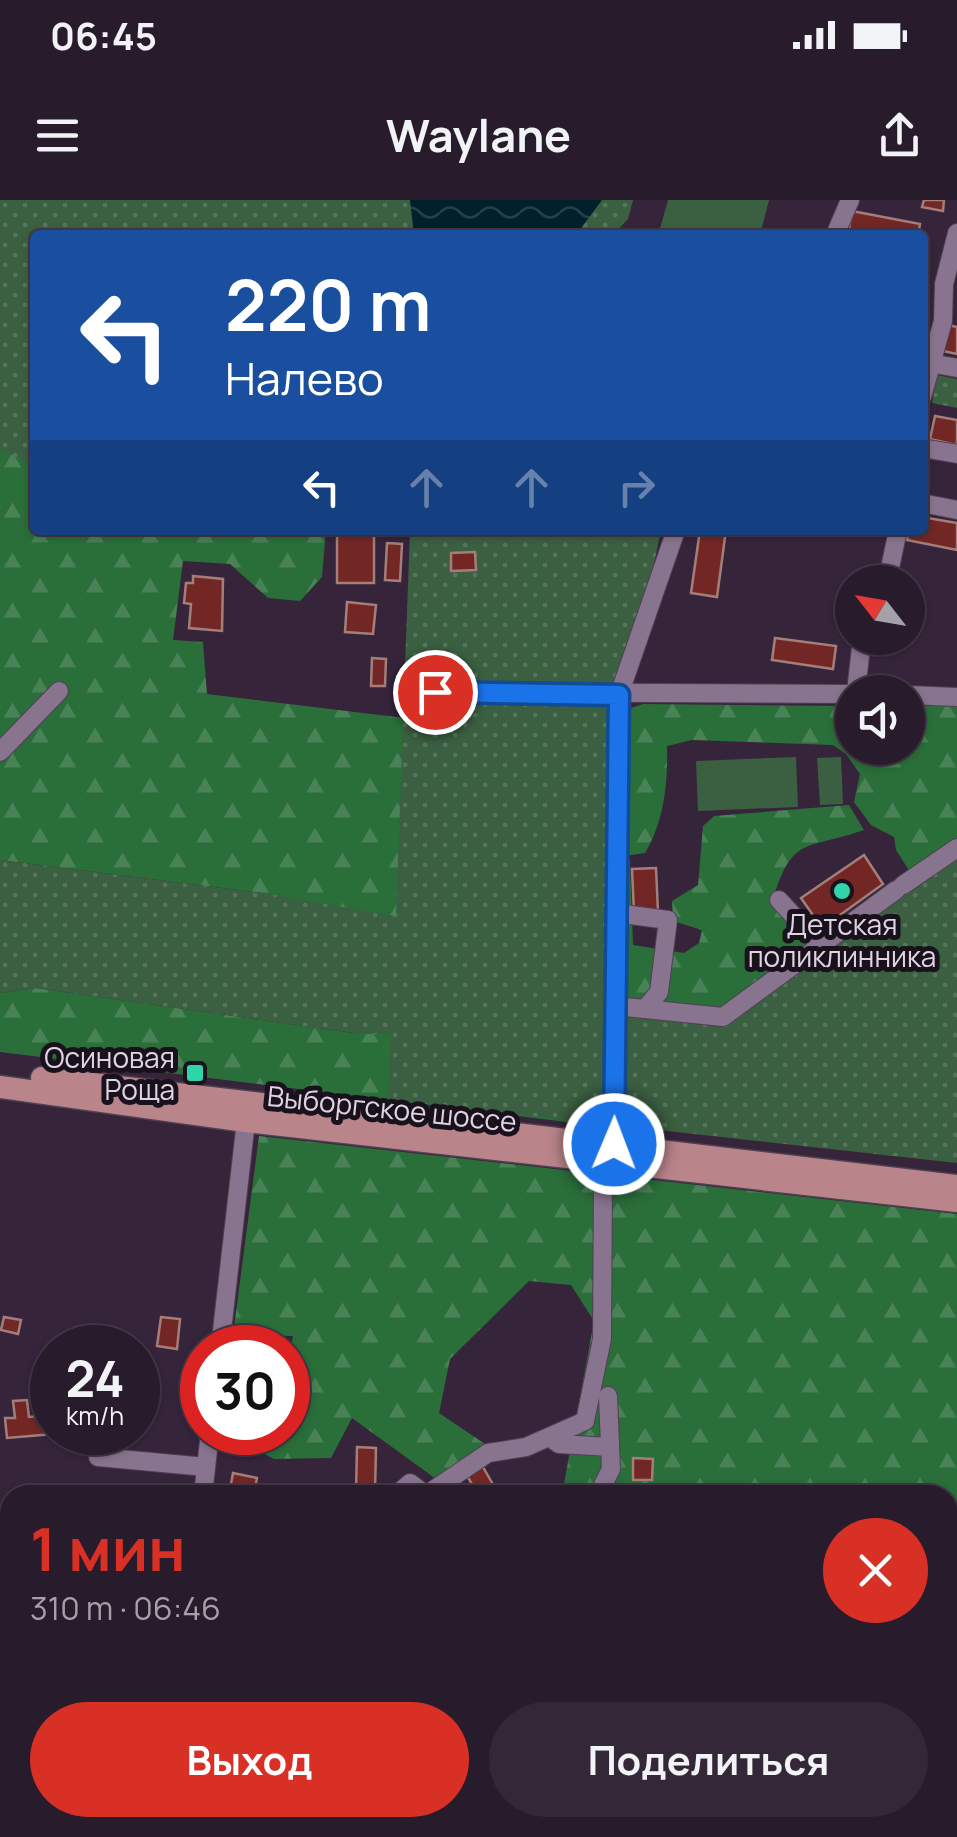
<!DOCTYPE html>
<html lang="ru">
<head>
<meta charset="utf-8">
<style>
  body { margin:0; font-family:Manrope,sans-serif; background:#342838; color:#f1f3f6; height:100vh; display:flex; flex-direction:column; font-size:38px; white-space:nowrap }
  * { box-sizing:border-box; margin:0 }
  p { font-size:32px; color:#a5a1a9 }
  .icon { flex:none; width:55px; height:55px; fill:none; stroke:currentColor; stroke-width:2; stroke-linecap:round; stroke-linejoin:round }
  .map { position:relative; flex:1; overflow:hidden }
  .details { position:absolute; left:0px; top:1285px; width:958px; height:352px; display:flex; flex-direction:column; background:#281b2c; border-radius:30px 30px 0 0; box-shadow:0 2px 8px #0004,0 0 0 2px #443948 }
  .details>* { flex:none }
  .banner { position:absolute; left:30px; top:30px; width:898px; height:305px; border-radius:10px; box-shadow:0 2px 8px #0004,0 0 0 2px #443948; background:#1a4fa0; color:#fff; overflow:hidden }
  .needle { width:65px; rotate:301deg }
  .tools { position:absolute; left:835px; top:365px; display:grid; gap:20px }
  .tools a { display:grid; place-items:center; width:90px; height:90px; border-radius:50%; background:#281b2c; box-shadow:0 2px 8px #0004,0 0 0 2px #443948; font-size:50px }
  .speed { position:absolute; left:30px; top:1125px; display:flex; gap:20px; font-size:50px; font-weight:700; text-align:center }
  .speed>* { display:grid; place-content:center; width:130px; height:130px; border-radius:50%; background:#281b2c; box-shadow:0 2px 8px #0004,0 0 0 2px #443948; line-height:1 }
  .speed small { font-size:25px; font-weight:400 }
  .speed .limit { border:15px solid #d22; background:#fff; color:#111 }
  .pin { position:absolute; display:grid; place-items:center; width:85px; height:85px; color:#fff; margin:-42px; border:5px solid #fff; border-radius:50%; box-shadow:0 2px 10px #0007 }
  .me { position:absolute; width:110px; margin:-55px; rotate:1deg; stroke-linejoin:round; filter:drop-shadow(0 0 8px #0008) }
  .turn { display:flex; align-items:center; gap:35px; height:210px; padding:0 30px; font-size:45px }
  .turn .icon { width:130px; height:130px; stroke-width:2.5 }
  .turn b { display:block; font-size:70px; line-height:85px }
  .lanes { display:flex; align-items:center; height:95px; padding:0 30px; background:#0003; justify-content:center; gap:50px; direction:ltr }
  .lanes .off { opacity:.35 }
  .round { display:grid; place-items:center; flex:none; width:105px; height:105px; border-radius:52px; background:#342838 }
  .overview { display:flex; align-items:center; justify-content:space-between; height:170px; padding:0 30px }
  h1 { font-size:60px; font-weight:700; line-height:75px; color:#d93025 }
  .action { display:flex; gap:20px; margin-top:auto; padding:20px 30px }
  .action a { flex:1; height:115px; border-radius:60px; background:#d93025; color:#fff; font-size:40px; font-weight:700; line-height:115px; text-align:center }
  .action a+a { background:#342838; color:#f1f3f6 }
  .status { display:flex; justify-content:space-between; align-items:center; height:70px; padding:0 50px; background:#281b2c; direction:ltr }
  .status svg { height:28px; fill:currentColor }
  header { display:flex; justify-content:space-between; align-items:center; height:130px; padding:0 30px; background:#281b2c; font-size:45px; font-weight:700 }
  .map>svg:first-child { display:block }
  .forest { fill:url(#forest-firs) }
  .park { fill:url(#park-dots) }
  .pitch { fill:#3b5f41 }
  .water { fill:url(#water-waves) }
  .building { fill:#722725; stroke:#a47e7a; stroke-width:2.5 }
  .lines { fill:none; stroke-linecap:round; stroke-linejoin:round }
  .minor-casing { stroke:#504053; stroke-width:20 }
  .major-casing { stroke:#504053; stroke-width:25 }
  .minor { stroke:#89748f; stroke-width:18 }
  .major { stroke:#ba858a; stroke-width:22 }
  .route-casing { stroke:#114b97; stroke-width:25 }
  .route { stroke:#1a73e8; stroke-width:18 }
  .poi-dot { fill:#30d4a9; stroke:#19111b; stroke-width:4 }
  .labels { text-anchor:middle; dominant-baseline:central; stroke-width:10; stroke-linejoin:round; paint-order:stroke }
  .poi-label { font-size:28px; fill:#e0d4e3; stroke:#19111b }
  .street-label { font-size:28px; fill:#e0d4e3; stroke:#19111b }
</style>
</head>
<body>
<div class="status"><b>06:45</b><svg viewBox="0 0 49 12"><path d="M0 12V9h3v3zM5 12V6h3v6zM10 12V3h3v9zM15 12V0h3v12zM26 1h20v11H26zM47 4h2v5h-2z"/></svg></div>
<header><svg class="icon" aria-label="menu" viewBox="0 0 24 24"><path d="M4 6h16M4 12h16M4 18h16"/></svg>Waylane<svg class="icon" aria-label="share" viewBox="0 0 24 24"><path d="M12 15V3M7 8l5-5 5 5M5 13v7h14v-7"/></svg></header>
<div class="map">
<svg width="957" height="1637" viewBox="0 0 957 1637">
  <defs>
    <pattern id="forest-firs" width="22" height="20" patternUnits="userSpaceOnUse" patternTransform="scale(2.5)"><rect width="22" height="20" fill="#2a6e3a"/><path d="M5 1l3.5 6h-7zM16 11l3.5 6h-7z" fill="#498256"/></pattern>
    <pattern id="park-dots" width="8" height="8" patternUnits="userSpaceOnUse" patternTransform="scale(2.5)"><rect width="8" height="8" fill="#3b5f41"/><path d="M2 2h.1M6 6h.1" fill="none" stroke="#57755c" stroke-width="1.8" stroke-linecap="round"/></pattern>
    <pattern id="water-waves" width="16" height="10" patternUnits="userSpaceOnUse" patternTransform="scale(2.5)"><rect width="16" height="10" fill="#00212b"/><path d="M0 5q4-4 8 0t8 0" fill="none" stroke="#25404a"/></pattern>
  </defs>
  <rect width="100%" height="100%" fill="#36243b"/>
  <g class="forest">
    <path d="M0 0 35 35V330H326L322 377 300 401 268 398 230 364 183 361 173 440 203 442 207 494 404 518 409 502 608 910 590 925 0 852V793L36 788 360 834H417L262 693 0 660Z"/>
    <path d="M643 504 852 506V548H908V506H957V683L923 952 892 956 621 910 622 658 630 662 633 745 684 753 699 743 702 730 673 721 672 701 698 685 703 626 714 616 849 605 864 630C804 651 793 634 772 702L824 755 919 686 896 650 894 637 871 625 854 602 860 574 846 554 833 545 692 540 667 546C668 583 664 622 645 653L624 656 628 509Z"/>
    <path d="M259 936 957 1014V1349L948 1398V1295H554L563 1289 594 1121 571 1085 529 1081 450 1159 439 1213 485 1244 436 1279 352 1218 331 1258 274 1259 239 1240 240 1233 288 1232V1159L293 1136 233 1135Z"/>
    <rect x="388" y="1628" width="122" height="9"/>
    <path d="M597 1628H903L901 1637H597Z"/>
  </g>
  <g class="park">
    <path d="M0 0H633L628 19 613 35H35V266L0 249Z"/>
    <path d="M937 175 957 179V208L932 203Z"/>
    <path d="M410 330H661L626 498 610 815 723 824 957 656V963L388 900 391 834H360L36 788 0 793V660L262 693 396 716Z"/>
  </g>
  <g class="pitch">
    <path d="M668 0H769L760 35H671L659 32Z"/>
    <path d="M796 557 798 607 698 611 696 561Z"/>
    <path d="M841 557 843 604 820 605 817 558Z"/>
  </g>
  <path class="water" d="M410 0H602L576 35H414Z"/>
  <g class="building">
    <path d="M924 0H944L943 11 922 7Z"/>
    <path d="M852 11 920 24 918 35 848 34Z"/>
    <path d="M948 125 957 127V154L943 151Z"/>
    <path d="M935 216 957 220V245L930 239Z"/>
    <path d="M922 317 957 323V350L907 340 909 330H922Z"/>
    <path d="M700 330H726L717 397 691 393Z"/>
    <rect x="337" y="331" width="37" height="52"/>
    <path d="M387 343 402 344 400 381 385 380Z"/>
    <path d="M475 352 476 370 451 371V353Z"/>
    <path d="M193 376 223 379 222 431 189 428 191 404 184 403 186 383H193Z"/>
    <path d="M347 402 376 405 373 434 345 432Z"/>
    <path d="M775 438 836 446 833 469 772 460Z"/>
    <path d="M372 458 386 459 385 486H371Z"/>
    <path d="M864 655 883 684 822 728 801 698Z"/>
    <path d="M656 668 658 712 634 713 632 669Z"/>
    <path d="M4 1117 21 1120 18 1134 1 1130Z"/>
    <path d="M161 1117 180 1119 177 1149 157 1146Z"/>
    <path d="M27 1200 29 1217 51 1215 53 1234 7 1238 5 1218H15L13 1201Z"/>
    <path d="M357 1247 376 1248 375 1292 356 1291Z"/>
    <path d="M633 1258 653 1259 652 1280H633Z"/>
    <path d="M483 1267 499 1295H454L472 1284 467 1276Z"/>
    <path d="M233 1273 257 1278 254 1295H229Z"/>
    <rect x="0" y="1308" width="10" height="19"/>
    <path d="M10 1381V1408L2 1409 1 1382Z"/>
    <path d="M53 1628H87L88 1636 54 1637Z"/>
    <path d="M178 1628H198L202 1637H181Z"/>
  </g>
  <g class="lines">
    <g class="minor-casing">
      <g id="minor">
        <path d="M835 35 850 0"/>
        <path d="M929 163 957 168"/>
        <path d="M922 197 943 121 944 84 957 33"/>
        <path d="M922 248 957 254"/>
        <path d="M922 303 957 310"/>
        <path d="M887 382 898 330"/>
        <path d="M430 492 852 494"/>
        <path d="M856 492 862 438"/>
        <path d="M908 495 957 497"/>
        <path d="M0 552 59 491"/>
        <path d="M903 685 957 648"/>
        <path d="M779 700 822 747"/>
        <path d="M616 713 668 720 659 792 646 808"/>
        <path d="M615 806 723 817 896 690"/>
        <path d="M614 944 619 495 676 330"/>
        <path d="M220 1148 246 921"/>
        <path d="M549 1237 559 1244 610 1247"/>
        <path d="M98 1257 206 1267"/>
        <path d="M203 1295 210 1232"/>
        <path d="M396 1295 410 1283 426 1295 488 1253 526 1247 585 1221 602 1139 603 978 609 962"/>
        <path d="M598 1295 611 1269 608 1196"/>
        <path d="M0 1439 10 1436"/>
        <path d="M948 1482 957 1431"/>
        <path d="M126 1628 129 1637"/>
        <path d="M918 1637 920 1628"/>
      </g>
    </g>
    <g class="major-casing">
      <g id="major">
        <path d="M42 878 957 986"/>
        <path d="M0 887 246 921 957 1001"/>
      </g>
    </g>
    <use href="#minor" class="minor"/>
    <use href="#major" class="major"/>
  </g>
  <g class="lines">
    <g class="route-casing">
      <path id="route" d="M435 492 619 495 614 944"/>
    </g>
    <use href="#route" class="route"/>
  </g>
  <g class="poi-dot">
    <circle cx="842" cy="691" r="10"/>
    <rect x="185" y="863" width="20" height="20" rx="5"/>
  </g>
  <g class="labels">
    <g class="poi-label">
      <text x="842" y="724">Детская<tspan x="842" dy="32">поликлинника</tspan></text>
      <text x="175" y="857" text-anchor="end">Осиновая<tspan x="175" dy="32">Роща</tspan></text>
    </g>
    <g class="street-label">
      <text transform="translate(392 908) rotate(6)">Выборгское шоссе</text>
    </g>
  </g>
</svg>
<div class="tools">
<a><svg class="needle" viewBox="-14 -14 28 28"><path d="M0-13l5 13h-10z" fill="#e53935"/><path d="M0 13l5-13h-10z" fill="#a5a1a9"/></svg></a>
<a><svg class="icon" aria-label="sound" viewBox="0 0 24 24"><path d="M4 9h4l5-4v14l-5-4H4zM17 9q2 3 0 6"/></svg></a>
</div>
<div class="speed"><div>24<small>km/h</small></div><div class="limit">30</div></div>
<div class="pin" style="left:435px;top:492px;background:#d93025"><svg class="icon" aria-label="arrive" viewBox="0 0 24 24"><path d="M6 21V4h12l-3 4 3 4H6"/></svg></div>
<svg class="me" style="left:614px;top:944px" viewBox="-20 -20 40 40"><circle r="17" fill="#1a73e8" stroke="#fff" stroke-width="3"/><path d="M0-11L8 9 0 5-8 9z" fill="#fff"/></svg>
<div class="banner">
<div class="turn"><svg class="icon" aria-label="left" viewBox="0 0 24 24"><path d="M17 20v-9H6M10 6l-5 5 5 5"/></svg><div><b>220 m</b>Налево</div></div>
<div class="lanes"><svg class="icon" aria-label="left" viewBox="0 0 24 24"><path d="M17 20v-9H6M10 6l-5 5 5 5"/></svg><svg class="icon off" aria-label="ahead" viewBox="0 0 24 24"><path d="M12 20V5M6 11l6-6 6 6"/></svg><svg class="icon off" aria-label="ahead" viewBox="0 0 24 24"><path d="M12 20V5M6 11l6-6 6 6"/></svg><svg class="icon off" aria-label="right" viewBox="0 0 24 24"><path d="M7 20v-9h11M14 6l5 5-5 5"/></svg></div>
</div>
<section class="details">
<div class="overview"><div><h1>1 мин</h1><p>310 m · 06:46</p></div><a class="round" style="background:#d93025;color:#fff"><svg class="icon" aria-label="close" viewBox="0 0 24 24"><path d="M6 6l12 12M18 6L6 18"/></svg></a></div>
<div class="action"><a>Выход</a><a>Поделиться</a></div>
</section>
</div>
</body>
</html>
